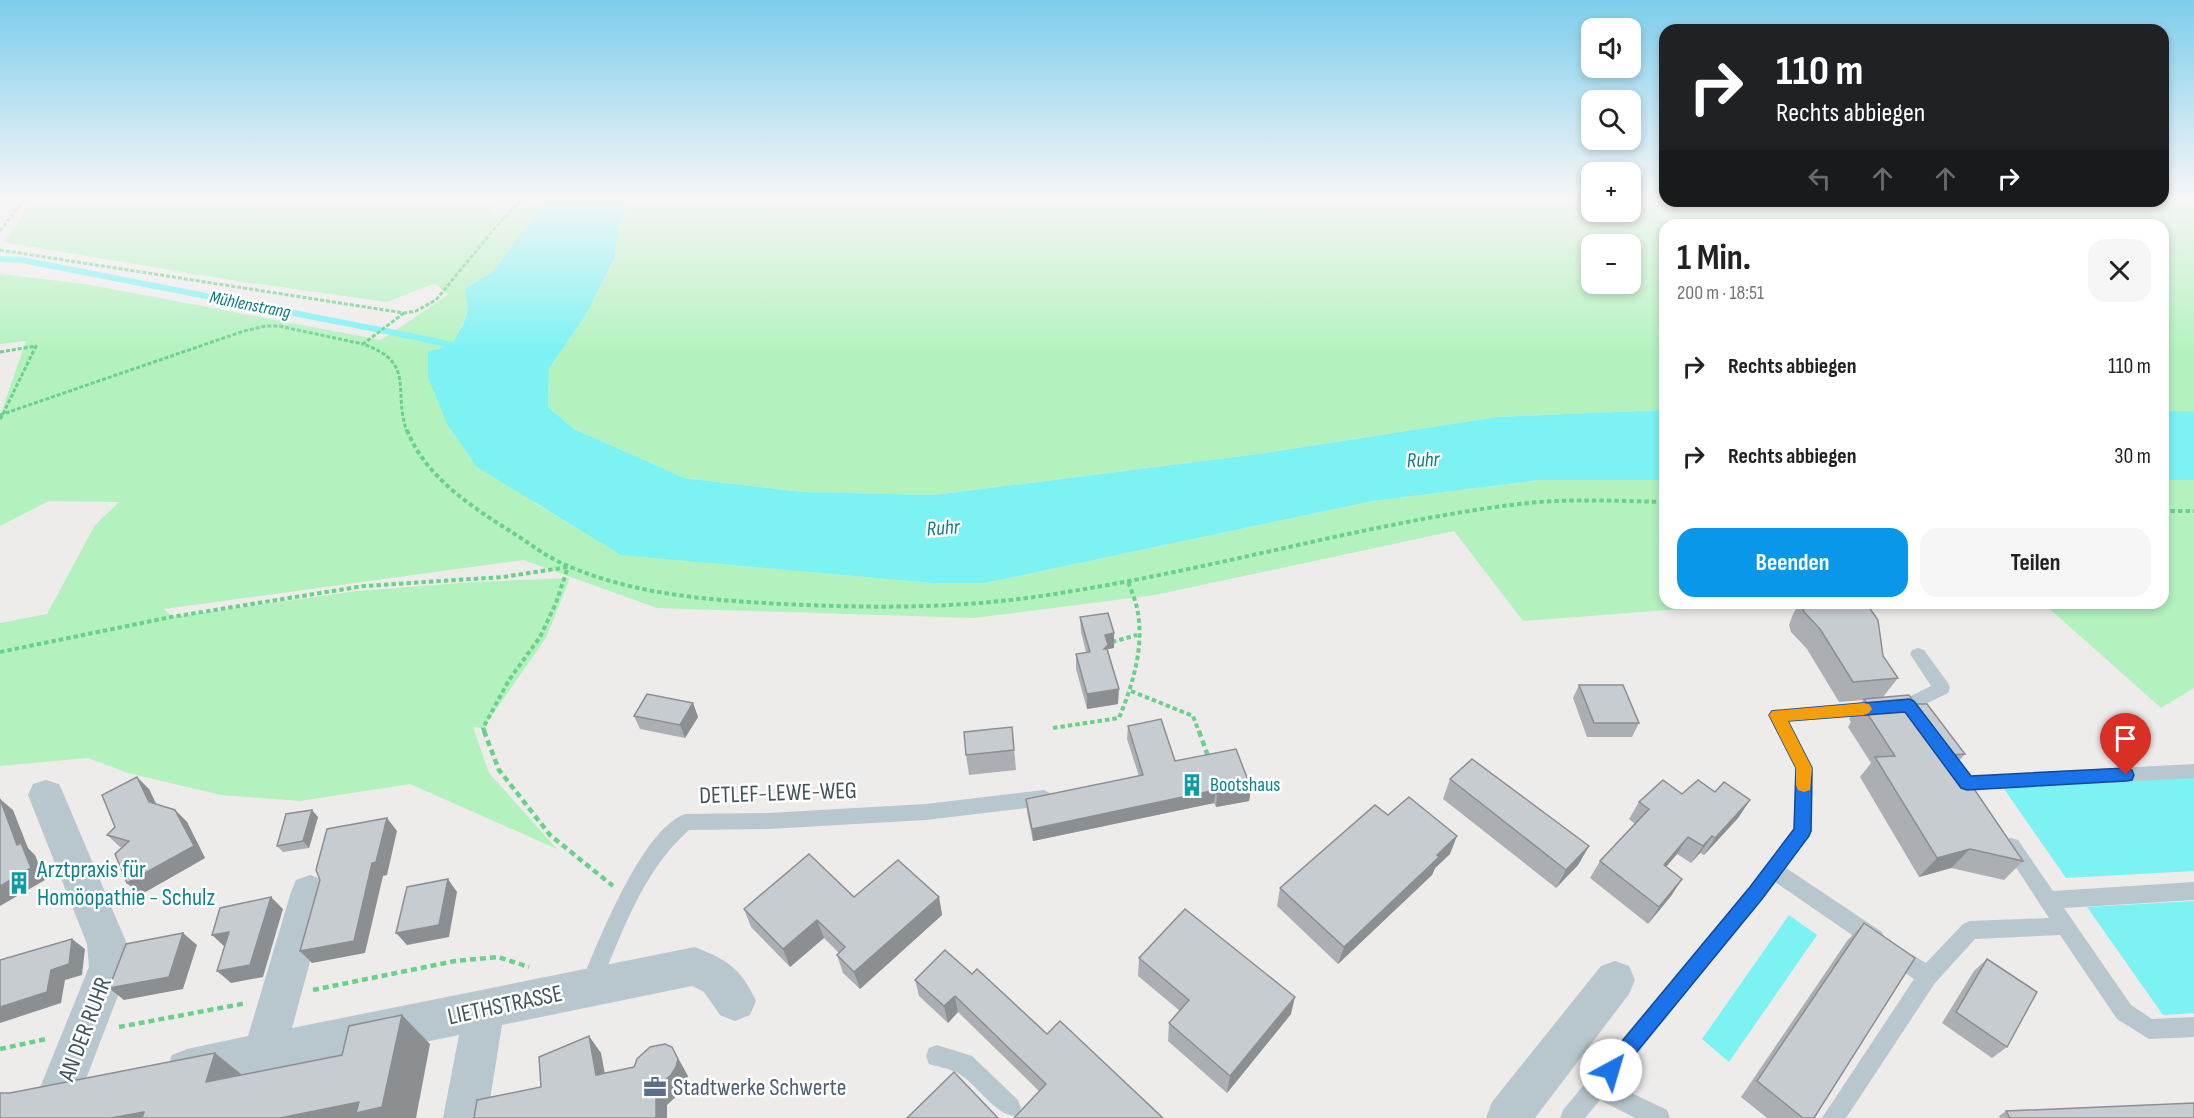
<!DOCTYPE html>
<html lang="de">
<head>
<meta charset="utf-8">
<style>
  body { margin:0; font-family:"Sofia Sans Condensed",sans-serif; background:#f6f6f6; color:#222; height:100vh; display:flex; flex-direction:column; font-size:22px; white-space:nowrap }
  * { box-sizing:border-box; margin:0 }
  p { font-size:20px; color:#767676 }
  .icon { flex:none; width:33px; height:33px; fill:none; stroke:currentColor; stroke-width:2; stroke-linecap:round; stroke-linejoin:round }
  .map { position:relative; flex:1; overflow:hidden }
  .drawer { position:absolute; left:1659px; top:219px; width:510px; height:390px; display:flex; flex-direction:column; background:#fff; border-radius:18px; box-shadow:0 3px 9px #0003 }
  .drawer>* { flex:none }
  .banner { position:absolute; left:1659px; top:24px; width:510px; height:183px; border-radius:18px; box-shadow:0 3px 9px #0003; background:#202124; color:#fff; overflow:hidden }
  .buttons { position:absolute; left:1581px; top:18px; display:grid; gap:12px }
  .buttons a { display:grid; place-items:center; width:60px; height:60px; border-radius:12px; background:#fff; box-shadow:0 3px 9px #0003; font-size:30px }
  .pin { position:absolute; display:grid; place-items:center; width:51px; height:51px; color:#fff; margin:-62px -26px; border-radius:50% 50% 50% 0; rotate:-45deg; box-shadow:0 0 6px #0007 }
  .pin .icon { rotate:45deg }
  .me { position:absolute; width:66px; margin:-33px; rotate:39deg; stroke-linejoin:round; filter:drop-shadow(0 0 4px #0008) }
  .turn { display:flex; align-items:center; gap:21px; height:126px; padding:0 18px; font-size:27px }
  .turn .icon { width:78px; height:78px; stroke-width:2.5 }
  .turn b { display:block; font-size:42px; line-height:51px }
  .lanes { display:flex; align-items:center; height:57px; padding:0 18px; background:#0003; justify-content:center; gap:30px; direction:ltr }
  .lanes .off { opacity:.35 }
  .round { display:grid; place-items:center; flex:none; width:63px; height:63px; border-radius:18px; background:#f6f6f6 }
  .overview { display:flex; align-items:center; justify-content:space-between; height:102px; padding:0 18px }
  h1 { font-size:36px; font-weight:700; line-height:45px }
  .action { display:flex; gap:12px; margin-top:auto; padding:12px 18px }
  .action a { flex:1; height:69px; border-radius:18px; background:#0997ea; color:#fff; font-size:24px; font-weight:700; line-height:69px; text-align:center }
  .action a+a { background:#f6f6f6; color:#222 }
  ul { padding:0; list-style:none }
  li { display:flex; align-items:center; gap:18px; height:90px; padding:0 18px }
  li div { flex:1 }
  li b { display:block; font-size:22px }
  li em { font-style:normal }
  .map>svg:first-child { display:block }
  .green { fill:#b3f2bf; fill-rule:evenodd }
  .water { fill:#7cf2f3 }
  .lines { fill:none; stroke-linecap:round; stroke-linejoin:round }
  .stream { stroke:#7cf2f3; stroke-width:6 }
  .path-far2 { stroke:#69d28a; stroke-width:3; stroke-dasharray:4 2; stroke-linecap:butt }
  .path-far1 { stroke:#69d28a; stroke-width:4; stroke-dasharray:4.5 3; stroke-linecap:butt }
  .path { stroke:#69d28a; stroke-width:4.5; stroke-dasharray:6 4; stroke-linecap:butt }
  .lane { fill:#b7c7cd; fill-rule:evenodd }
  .street { fill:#b7c7cd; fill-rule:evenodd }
  .wall { fill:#abafb4 }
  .shaded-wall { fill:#8b8f92 }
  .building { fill:#c7ccd1; stroke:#8b8f92; stroke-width:1.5 }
  .route { fill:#1a73e8; stroke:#114b97; stroke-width:1.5 }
  .slow { fill:#f59e0b }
  .labels { text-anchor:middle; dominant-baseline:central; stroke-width:5; stroke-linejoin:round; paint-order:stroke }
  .far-water-label { font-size:18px; font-style:italic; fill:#057e80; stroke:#fff }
  .culture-label { font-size:20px; fill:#0d838f; stroke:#fff; text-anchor:start }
  .water-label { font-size:21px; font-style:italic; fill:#057e80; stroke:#fff }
  .near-street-label { font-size:24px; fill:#42535a; stroke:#fff }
  .near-culture-label { font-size:24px; fill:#0d838f; stroke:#fff; text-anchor:start }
  .near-service-label { font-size:24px; fill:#4e5e75; stroke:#fff; text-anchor:start }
</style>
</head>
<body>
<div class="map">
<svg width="2194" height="1118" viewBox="0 0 2194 1118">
  <rect width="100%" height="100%" fill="#eeebeb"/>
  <g class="green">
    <path d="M36 197H503L490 215 521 207 529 199 528 197H549L492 272 466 288C464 297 469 304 467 313 464 323 456 335 452 345L535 503 621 554 932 583H985L1373 501 1539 480H1665V603H1760L1523 621 1454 531 1155 595 974 618 657 608 523 560 164 609 172 617 357 591 473 582 570 578 546 638 483 728 473 727 489 773 557 849 410 784 300 801 221 795 128 773 88 758 0 766V623L47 614 95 525 119 502 49 501 0 526V416L26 341 0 344V274L85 284 381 340 448 295 435 283 387 302 230 280 3 242Z"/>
    <path d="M633 197H1591L1592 212H1630L1631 197H1665V201H2163V197H2194V411H2163V225H1665V410L1496 417 1266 453 934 495 802 492 683 478 574 429 548 407 549 368 586 315 615 258 619 226ZM1592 244H1630V284H1592Z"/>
    <path d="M2163 480H2194V688L2161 708 2043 603H2163Z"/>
  </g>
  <g class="water">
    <path d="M549 197H633L619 226 615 257 586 315 549 368 548 407 574 429 684 478 802 492 934 495 1266 453 1496 417 1665 410V480H1539L1373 501 985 583H932L621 555 477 467 447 424 428 377V352L452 345C456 335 465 323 467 313 469 304 464 297 466 288L492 272Z"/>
    <rect x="2163" y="411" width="31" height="69"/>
    <path d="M2194 777V871L2066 878 2002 786Z"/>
    <path d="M2194 901V1013L2163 1015 2087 907Z"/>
    <path d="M1789 915 1817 935 1729 1062 1702 1039Z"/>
  </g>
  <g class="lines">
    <path class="stream" d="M0 259 22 260 401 334 452 345 457 353"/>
    <g class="path-far2">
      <path d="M0 231 26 197"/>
      <path d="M0 250 404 313 416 311 436 300 494 229 524 197"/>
      <path d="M404 313 363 344C417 363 392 389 407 432"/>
      <path d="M0 352 36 346 0 420"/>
      <path d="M0 415 244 331 266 326H279L363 344"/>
    </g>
    <g class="path-far1">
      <path d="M407 430C425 476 469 505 510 531 528 542 546 557 566 565 634 595 710 600 782 604 869 608 954 609 1041 596 1144 581 1246 556 1348 534 1411 521 1475 508 1538 502 1581 499 1623 501 1665 502"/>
      <path d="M2163 511H2194"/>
      <path d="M1112 642 1137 635"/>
      <path d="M0 652 171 617 364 586 503 577 568 567"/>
      <path d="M1131 691 1193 716 1199 732"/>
      <path d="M1053 728 1119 718C1133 684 1145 645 1137 608 1135 599 1131 590 1128 581"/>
      <path d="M485 732 483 728 509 680 540 637 556 603 568 567"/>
    </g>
    <g class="path">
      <path d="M484 731 499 770 550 835 613 886"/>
      <path d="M1199 731 1209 759"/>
      <path d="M313 990 455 961 498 957 529 967"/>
      <path d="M119 1027 247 1003"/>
      <path d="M0 1049 46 1039"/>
    </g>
    <g class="lane">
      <path d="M1918 648 1924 650 1948 683 1950 688 1948 693 1909 712 1789 721 1813 768 1812 831 1786 868 1882 932 1885 939 1882 946 1875 948 1868 946 1775 882 1613 1084 1667 1110 1670 1118H1635L1600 1100 1585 1118H1560L1563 1110 1749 887 1794 829 1795 768 1769 715 1771 710 1907 698 1931 686 1910 654 1912 650Z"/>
      <path d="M2194 764V778L1967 790 1961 788 1958 783 1961 778 1967 776Z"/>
      <path d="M1044 790 1050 793 1053 798 1050 803 1044 806 926 820 768 829 689 830C642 871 621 936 597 992L590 995 583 992 580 985C598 943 641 830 685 814L768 813 926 804Z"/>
      <path d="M2011 838 2018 840 2053 891 2194 882V900L2064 908 2131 1005 2152 1019 2194 1017V1037L2149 1039 2117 1019 2060 935 1975 939 1935 983 1846 1118H1822L1914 979 1887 960 1884 953 1887 946 1894 944 1926 963 1963 924 1970 921 2049 918 2002 846 2004 840Z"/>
      <path d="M937 1045 972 1056 1018 1100 1021 1108 1018 1116C996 1118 975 1081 956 1072 948 1068 938 1067 929 1064L926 1056 929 1048Z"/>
    </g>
    <g class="street">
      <path d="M46 780 59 784 64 795 127 944 129 967 74 1110 59 1117 44 1110 37 1095 89 967 87 944 28 795 33 784Z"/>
      <path d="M310 875 324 880 329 892 292 1028 695 947C727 960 741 968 756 1001L750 1015 735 1021 720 1015 704 992 692 986 502 1025 487 1118H443L459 1035 187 1091 172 1085 166 1070 172 1055 187 1049 248 1036 291 892 296 880Z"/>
      <path d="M1615 961 1629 966 1635 980 1629 994 1535 1118H1486L1492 1102 1601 966Z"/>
    </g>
  </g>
  <g class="wall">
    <path d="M1800 603H1866L1883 656 1898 678 1883 697 1915 704 1965 754 1957 763 2023 861 2004 880 1951 868 1919 877 1860 777 1871 763 1848 727 1851 722 1849 719 1863 700 1839 702 1807 649 1791 632 1789 625 1793 614Z"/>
    <path d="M1080 617 1114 633V648L1108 649 1118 704 1087 709 1076 669V654L1086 652 1081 632Z"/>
    <path d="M1579 685 1639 723 1632 737H1587L1573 698Z"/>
    <path d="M693 703 698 717 685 738 640 729 634 716Z"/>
    <path d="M1128 726 1175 761 1251 788 1249 801 1216 807 1214 803 1033 841 1027 812 1026 799 1139 776 1127 739Z"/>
    <path d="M1012 727 1016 770 969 775 966 755Z"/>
    <path d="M1450 779 1589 846 1578 865 1556 888 1443 799Z"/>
    <path d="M149 789 156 804 175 810 187 822 205 858 140 895 122 847H120L107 835Z"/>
    <path d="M1715 792 1750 800 1738 818 1704 855 1700 853 1691 863 1677 854 1666 867 1682 879 1671 896 1648 924 1590 878 1600 861 1635 824 1629 819 1639 802 1682 794Z"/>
    <path d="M1388 815 1450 854 1435 868 1432 875 1338 964 1277 906 1280 888Z"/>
    <path d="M318 817 309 848 283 852 277 846Z"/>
    <path d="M854 897H939L942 915 860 989 843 973 837 955 839 953 824 938 790 967 751 927 744 909Z"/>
    <path d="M1864 923 1814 1118H1767L1741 1097 1847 941Z"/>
    <path d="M1139 958 1291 1014 1227 1093 1168 1041 1169 1023 1180 1011 1138 976Z"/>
    <path d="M1987 959 2007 1047 1992 1058 1942 1023 1974 971Z"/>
    <path d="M972 974 1047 1034 1163 1118 1039 1091 958 1012 948 1023 919 996 915 980Z"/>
    <path d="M2006 1111 2194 1118H2000L1999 1116Z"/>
  </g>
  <g class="shaded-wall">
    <path d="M1114 633V648L1108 649 1104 664 1105 635Z"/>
    <path d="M1119 689 1118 704 1087 709V694Z"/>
    <path d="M693 703 698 717 685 738 680 725Z"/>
    <path d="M137 777 149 789 161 814 149 802Z"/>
    <path d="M1251 788 1249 801 1216 807 1217 794Z"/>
    <path d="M1216 790 1214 803 1033 841 1032 829Z"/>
    <path d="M0 799 13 810 28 848 35 855 45 880 0 906V886L17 845Z"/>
    <path d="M1750 800 1738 818 1704 855 1715 838Z"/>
    <path d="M175 810 187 822 205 858 140 895 127 883Z"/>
    <path d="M312 810 318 817 309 848 303 841Z"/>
    <path d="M387 818 397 831 387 875 383 876 365 953 312 963 300 951 372 863Z"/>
    <path d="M1457 836 1450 854 1435 868 1432 875 1338 964 1344 947Z"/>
    <path d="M1712 836 1700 853 1691 863 1703 846Z"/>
    <path d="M1688 837 1677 854 1653 882 1664 865Z"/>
    <path d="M1589 846 1578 865 1556 888 1566 870Z"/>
    <path d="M1970 849 1951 868 1919 877 1937 858Z"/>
    <path d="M448 879 457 892 449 937 407 945 396 933Z"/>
    <path d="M1682 879 1671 896 1648 924 1659 907Z"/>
    <path d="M271 897 283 909 263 977 231 983 217 971Z"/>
    <path d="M939 897 942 915 860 989 854 972Z"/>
    <path d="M817 920 824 938 790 967 783 949Z"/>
    <path d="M229 932 225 947 212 935Z"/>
    <path d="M183 933 197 945 183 989 124 1000 109 988Z"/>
    <path d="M72 939 85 949 82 975 65 980 61 1003 0 1023V1007L51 970Z"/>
    <path d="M955 996 958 1012 948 1023 944 1006Z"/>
    <path d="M1295 997 1291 1014 1227 1093 1230 1076Z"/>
    <path d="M402 1015 430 1044 416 1118H280Z"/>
    <path d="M589 1036 601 1053 608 1091 596 1075Z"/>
    <path d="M672 1047 688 1076 686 1084 682 1091 667 1105V1118H655L656 1088Z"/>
    <path d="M215 1053 251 1082H206Z"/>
    <path d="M144 1112 153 1118H111Z"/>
  </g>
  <g class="building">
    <path d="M1802 603H1866L1878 620 1883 656 1898 678 1853 682 1820 629 1804 612Z"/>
    <path d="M1108 613 1114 633 1105 635 1108 645 1104 649H1107L1119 689 1087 694 1076 654 1090 652 1080 617Z"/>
    <path d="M1579 685H1623L1639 723H1594Z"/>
    <path d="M647 694 693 703 680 725 634 716Z"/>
    <path d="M1909 695 1915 704H1927L1965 754 1951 755 2023 861 1970 849 1937 858 1875 757 1895 756 1863 707 1869 706 1864 699Z"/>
    <path d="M1161 719 1175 761 1236 749 1251 788 1217 794 1216 790 1032 829 1026 799 1143 775 1128 726Z"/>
    <path d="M1012 727 1014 750 966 755 964 732Z"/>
    <path d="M1472 759 1589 846 1566 870 1450 779Z"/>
    <path d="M137 777 149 802 175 810 194 846 127 883 115 854 129 841 107 835 115 827 102 795Z"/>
    <path d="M1663 780 1682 794 1698 780 1715 792 1724 782 1750 800 1715 838 1712 836 1703 846 1688 837 1664 865 1682 879 1659 907 1600 861 1649 809 1639 802Z"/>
    <path d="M1409 797 1457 836 1437 855 1439 857 1344 947 1280 888 1375 805 1388 815Z"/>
    <path d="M0 799 17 845 21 843 31 868 0 886Z"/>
    <path d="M312 810 303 841 277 846 286 814Z"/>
    <path d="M387 818 376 862 372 863 354 941 300 951 320 880 316 870 327 829Z"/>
    <path d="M809 854 854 897 898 860 939 897 854 972 837 955 845 947 817 920 783 949 744 909Z"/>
    <path d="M448 879 439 925 396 933 407 887Z"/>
    <path d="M271 897 250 965 217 971 229 932 212 935 220 908Z"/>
    <path d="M1185 909 1295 997 1230 1076 1169 1023 1189 1000 1139 958Z"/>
    <path d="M1864 923 1915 958 1814 1118H1803L1757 1081Z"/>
    <path d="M183 933 169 977 109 988 126 944Z"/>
    <path d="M72 939 69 964 51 970 47 992 0 1007V960Z"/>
    <path d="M945 950 972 974 977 969 1047 1034 1060 1021 1163 1118H1014L1046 1084 955 996 944 1006 915 980Z"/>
    <path d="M1987 959 2037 992 2007 1047 1956 1012Z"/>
    <path d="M402 1015 382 1107 356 1113 359 1102 280 1118H142L144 1112 111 1118H0V1093H10L215 1053 206 1082 342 1055 349 1026Z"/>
    <path d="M589 1036 596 1075 634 1067 637 1059 650 1047 665 1044 672 1047 678 1059 676 1067 671 1075 656 1088V1118H474L477 1100 541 1087 539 1057Z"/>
    <path d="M954 1072 998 1118H907Z"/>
    <path d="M2194 1103V1118H2010L2006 1111Z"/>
  </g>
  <linearGradient id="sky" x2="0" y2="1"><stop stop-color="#7dcdec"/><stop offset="0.56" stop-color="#f7f6f6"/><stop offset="1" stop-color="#f7f6f6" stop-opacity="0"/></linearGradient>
  <rect width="2194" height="353" fill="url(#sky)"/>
  <path class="route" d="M1909 699 1914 701 1971 776 2126 768 2132 770 2134 775 2132 780 2126 781 1967 790 1961 788 1905 712 1788 721 1812 768 1811 831 1809 836 1762 899 1617 1076 1611 1079 1604 1076 1601 1070 1604 1063 1750 887 1794 829 1796 768 1769 715 1772 711Z"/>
  <path class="slow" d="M1864 703 1869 704 1872 709 1869 713 1864 715 1788 721 1812 768 1810 790 1804 792 1798 790 1796 785V768L1769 715 1772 711Z"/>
  <defs>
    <g id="building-bare" transform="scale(1.8)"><path d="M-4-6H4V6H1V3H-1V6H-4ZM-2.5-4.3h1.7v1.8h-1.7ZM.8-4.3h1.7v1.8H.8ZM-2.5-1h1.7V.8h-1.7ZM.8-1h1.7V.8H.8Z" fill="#0f9aa8" stroke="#fff" stroke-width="2.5" paint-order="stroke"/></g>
    <g id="office-bare" transform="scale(1.8)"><path d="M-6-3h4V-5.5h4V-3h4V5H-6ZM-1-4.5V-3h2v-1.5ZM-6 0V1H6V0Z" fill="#5c6f8a" stroke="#fff" stroke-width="2.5" paint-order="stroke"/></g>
  </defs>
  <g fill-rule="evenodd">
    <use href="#building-bare" x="1192" y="785"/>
    <use href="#building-bare" x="19" y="883"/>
    <use href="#office-bare" x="655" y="1087"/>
  </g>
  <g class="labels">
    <g class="far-water-label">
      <text transform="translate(250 305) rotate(11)">Mühlenstrang</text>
    </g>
    <g class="culture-label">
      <text x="1210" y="785">Bootshaus</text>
    </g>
    <g class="water-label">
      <text transform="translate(1423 460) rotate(-3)">Ruhr</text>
      <text transform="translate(943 528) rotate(-4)">Ruhr</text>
    </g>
    <g class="near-street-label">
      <text transform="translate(778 793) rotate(-2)">DETLEF-LEWE-WEG</text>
      <text transform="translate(505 1005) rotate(-12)">LIETHSTRASSE</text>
      <text transform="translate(85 1029) rotate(-69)">AN DER RUHR</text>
    </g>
    <g class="near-culture-label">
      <text x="37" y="869">Arztpraxis für<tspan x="37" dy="28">Homöopathie - Schulz</tspan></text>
    </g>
    <g class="near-service-label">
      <text x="673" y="1087">Stadtwerke Schwerte</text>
    </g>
  </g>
</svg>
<div class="buttons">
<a><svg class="icon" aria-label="sound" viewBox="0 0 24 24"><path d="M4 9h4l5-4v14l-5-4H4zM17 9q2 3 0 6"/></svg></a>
<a><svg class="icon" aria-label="search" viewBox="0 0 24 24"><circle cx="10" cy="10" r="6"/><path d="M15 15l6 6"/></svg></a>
<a>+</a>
<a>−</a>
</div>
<div class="pin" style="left:2126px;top:775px;background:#d93025"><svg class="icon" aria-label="arrive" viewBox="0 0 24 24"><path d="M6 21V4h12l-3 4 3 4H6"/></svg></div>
<svg class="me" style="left:1611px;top:1070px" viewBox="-20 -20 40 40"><circle r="19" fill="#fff"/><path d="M0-13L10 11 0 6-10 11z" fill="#1a73e8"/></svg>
<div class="banner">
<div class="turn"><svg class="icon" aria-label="right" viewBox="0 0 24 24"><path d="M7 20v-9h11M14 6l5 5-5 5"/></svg><div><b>110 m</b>Rechts abbiegen</div></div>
<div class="lanes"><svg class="icon off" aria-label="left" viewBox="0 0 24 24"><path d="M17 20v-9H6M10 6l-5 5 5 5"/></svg><svg class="icon off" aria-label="ahead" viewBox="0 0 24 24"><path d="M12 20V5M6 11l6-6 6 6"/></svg><svg class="icon off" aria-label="ahead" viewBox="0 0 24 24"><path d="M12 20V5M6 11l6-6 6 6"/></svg><svg class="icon" aria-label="right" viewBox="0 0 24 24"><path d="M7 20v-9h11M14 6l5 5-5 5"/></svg></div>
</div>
<section class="drawer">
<div class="overview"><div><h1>1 Min.</h1><p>200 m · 18:51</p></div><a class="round"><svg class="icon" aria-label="close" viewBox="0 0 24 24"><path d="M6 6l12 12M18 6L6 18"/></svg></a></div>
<ul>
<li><svg class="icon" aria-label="right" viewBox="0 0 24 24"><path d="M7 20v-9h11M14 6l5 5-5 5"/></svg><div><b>Rechts abbiegen</b></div><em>110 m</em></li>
<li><svg class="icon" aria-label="right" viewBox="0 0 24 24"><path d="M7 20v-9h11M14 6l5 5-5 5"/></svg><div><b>Rechts abbiegen</b></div><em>30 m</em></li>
</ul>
<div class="action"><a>Beenden</a><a>Teilen</a></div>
</section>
</div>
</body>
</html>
